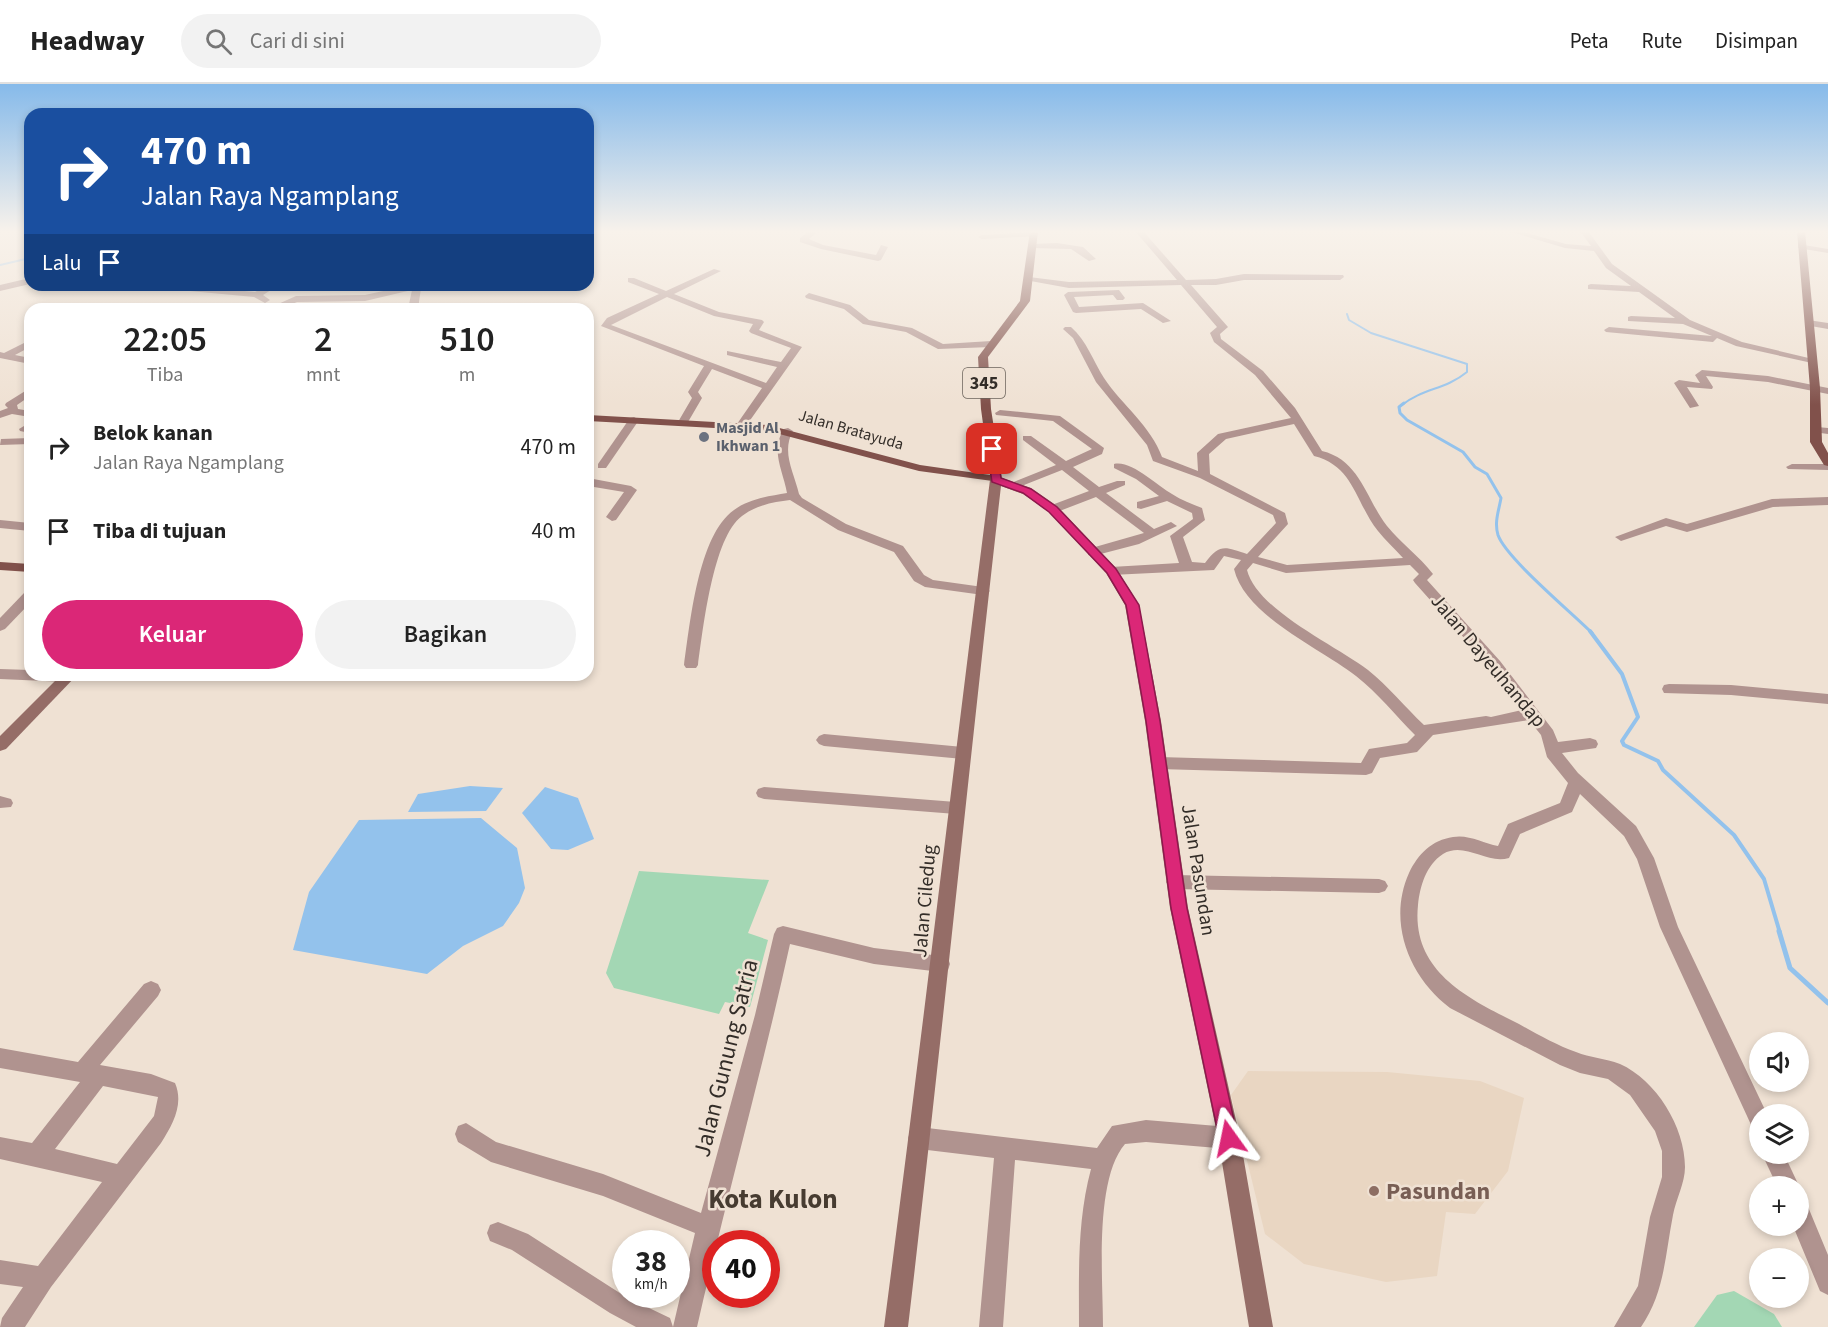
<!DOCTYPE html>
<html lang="id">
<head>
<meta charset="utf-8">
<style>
  body { margin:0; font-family:"Source Sans 3",sans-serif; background:#f2f2f2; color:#222; height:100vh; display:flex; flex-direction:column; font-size:22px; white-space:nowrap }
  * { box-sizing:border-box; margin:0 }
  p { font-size:20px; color:#767676 }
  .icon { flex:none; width:33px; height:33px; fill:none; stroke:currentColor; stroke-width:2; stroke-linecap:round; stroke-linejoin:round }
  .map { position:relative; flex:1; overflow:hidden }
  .drawer { position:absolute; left:24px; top:219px; width:570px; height:378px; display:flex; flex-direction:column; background:#fff; border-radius:18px; box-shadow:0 3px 9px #0003 }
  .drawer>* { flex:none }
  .banner { position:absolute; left:24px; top:24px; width:570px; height:183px; border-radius:18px; box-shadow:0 3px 9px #0003; background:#1a4fa0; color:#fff; overflow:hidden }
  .fabs { position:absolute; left:1749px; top:948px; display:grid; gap:12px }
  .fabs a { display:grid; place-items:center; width:60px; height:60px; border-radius:50%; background:#fff; box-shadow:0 3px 9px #0003; font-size:30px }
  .speed { position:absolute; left:612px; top:1146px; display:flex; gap:12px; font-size:30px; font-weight:700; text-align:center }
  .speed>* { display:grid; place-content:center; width:78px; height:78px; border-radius:50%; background:#fff; box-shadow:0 3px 9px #0003; line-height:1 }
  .speed small { font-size:15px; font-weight:400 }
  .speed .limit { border:9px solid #d22; background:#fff; color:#111 }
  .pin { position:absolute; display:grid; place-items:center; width:51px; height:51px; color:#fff; margin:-26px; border-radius:12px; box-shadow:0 3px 9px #0006 }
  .me { position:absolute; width:66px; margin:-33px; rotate:348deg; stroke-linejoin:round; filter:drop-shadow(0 0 4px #0008) }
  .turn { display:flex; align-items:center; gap:21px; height:126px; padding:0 18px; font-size:27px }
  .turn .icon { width:78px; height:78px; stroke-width:2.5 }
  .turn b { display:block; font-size:42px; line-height:51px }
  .then { display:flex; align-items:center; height:57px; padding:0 18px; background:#0003; gap:12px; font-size:22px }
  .eta { display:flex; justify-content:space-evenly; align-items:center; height:102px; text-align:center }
  .eta b { font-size:36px; font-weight:600; line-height:42px }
  .action { display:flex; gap:12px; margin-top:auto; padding:12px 18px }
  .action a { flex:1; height:69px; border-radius:36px; background:#db2777; color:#fff; font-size:24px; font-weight:600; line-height:69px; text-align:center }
  .action a+a { background:#f2f2f2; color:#222 }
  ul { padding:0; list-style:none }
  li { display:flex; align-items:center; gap:18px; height:84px; padding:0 18px }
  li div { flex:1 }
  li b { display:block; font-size:22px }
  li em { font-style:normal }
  header { display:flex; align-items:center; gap:36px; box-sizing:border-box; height:84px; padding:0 30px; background:#fff; border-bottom:2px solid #e0e0e0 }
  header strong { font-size:28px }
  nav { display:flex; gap:33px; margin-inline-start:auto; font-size:21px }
  .search { width:420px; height:54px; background:#f2f2f2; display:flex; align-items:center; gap:15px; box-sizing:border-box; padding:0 21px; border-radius:33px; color:#767676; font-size:22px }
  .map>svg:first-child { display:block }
  .built { fill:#e9d6c2 }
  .green { fill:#a3d7b4 }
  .water { fill:#93c2ec }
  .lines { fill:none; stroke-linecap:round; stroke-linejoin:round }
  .stream-far3 { stroke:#93c2ec; stroke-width:2 }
  .stream-far2 { stroke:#93c2ec; stroke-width:3 }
  .stream-far1 { stroke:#93c2ec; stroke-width:4 }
  .stream { stroke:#93c2ec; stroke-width:5 }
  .street { fill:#b0938f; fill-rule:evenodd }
  .secondary { fill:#956d67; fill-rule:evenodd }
  .primary { fill:#81514b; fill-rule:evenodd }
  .route { fill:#db2777; stroke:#8e194d; stroke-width:1.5 }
  .worship-dot { fill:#6b7280; stroke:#efe1d3; stroke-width:2 }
  .education-dot { fill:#8d6e63; stroke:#efe1d3; stroke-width:2 }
  .labels { text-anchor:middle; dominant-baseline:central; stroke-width:5; stroke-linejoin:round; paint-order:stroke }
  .far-worship-label { font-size:16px; font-weight:bold; fill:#5b616d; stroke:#efe1d3; text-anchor:start }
  .far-street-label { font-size:16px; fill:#332d28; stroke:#efe1d3 }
  .shield { fill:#efe1d3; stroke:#6b635b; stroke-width:1.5 }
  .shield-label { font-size:18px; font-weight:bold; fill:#332d28 }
  .street-label { font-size:20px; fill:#332d28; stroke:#efe1d3 }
  .near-street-label { font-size:24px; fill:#332d28; stroke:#efe1d3 }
  .near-education-label { font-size:24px; font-weight:bold; fill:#785e54; stroke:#efe1d3; text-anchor:start }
  .near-quarter-label { font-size:27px; font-weight:bold; fill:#473c31; stroke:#efe1d3 }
</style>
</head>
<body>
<header>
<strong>Headway</strong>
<div class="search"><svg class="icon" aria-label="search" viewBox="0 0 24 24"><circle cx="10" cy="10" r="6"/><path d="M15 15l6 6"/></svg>Cari di sini</div>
<nav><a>Peta</a><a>Rute</a><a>Disimpan</a></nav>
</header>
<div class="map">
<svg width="1828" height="1243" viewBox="0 0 1828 1243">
  <rect width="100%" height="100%" fill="#efe1d3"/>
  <path class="built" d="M1248 987 1387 988 1480 997 1524 1014 1508 1087 1475 1130 1446 1128 1437 1192 1386 1198 1304 1180 1265 1150 1231 1011Z"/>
  <g class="green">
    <path d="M639 787 769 796 748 849 768 856 750 923 725 918 719 930 614 904 606 889Z"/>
    <path d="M1734 1207 1774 1230 1782 1243H1694L1717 1211Z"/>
  </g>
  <g class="water">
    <path d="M470 702 503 704 486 727 408 728 418 710Z"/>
    <path d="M545 703 578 714 594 755 568 766 551 765 522 729Z"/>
    <path d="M481 734 517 764 525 804 519 819 503 842 463 862 427 890 293 866 309 808 359 736Z"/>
  </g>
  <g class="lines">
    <g class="stream-far3">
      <path d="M0 181 30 174"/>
      <path d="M1347 230 1349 236 1371 249 1467 280V288C1445 306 1423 304 1402 321"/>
    </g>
    <path class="stream-far2" d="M1404 319 1399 323 1400 329 1407 336 1463 368 1475 383 1487 390 1501 414C1499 426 1494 438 1498 451 1506 474 1571 528 1592 549"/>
    <path class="stream-far1" d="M1590 547 1622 590 1638 633 1622 657 1624 661 1658 677 1663 686 1734 751 1764 795 1780 849"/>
    <path class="stream" d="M1779 847 1790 884 1828 919"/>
    <g class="street">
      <path d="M809 147H818L809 155 823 161 876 171 881 161 888 163 881 176 878 177 821 165 800 158V154Z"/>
      <path d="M1135 147H1143L1186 196 1216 195 1244 190 1343 191 1344 193 1340 196H1244L1216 201H1191L1228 243 1220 250 1221 255 1263 287 1295 324 1322 367C1360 376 1366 415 1387 442 1401 459 1419 472 1433 490L1427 496 1500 577 1553 646 1558 658 1590 654 1596 656 1598 660 1596 664 1562 669 1578 689 1636 742 1654 774 1678 843 1767 1030H1760V1048L1753 1045 1660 843 1637 775 1624 752 1580 710 1572 728 1520 750 1509 774C1487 781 1465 757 1443 770 1426 781 1420 802 1418 821 1411 888 1469 915 1519 940 1537 950 1556 961 1576 968 1590 974 1605 974 1620 980 1656 996 1685 1043 1685 1083 1685 1099 1676 1115 1673 1131 1665 1171 1665 1208 1641 1243H1614L1638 1202 1650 1133 1662 1093V1067L1655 1047 1630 1011 1608 995 1580 989 1560 981 1450 924C1409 893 1387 838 1409 789 1418 770 1432 756 1453 753 1468 750 1483 759 1498 762L1508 740 1560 719 1568 699 1547 673 1541 651 1529 636 1433 651 1417 668 1380 674 1372 689 1366 691 1159 685 1153 683 1151 679 1153 675 1159 673 1361 679 1369 665 1407 659 1415 651C1396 632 1378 609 1356 592 1320 564 1245 532 1234 485L1241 476 1224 472 1214 486 1111 491 1104 487 1111 483 1179 479 1170 452 1193 435 1192 429 1167 417 1141 425 1137 424V418L1159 412 1136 395 1114 384V380C1132 376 1157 402 1172 410 1181 416 1192 420 1202 424L1205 436 1183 453 1192 478 1205 479C1220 459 1225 463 1247 470L1276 439 1273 431 1200 394 1153 377 1147 361 1096 298 1073 254 1063 245 1065 243H1071C1087 257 1093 277 1104 294 1122 321 1151 342 1162 373L1198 387 1197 369 1218 350 1291 334 1255 291 1214 258 1210 249 1217 243 1181 201 1069 204 1025 196 1029 193 1069 198 1177 196ZM1294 340 1314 372C1354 382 1355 418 1378 447 1385 456 1395 465 1403 474L1287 481 1258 473 1288 440 1285 429 1210 390 1209 370 1226 355ZM1253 479 1286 489 1410 481 1419 490 1413 496 1415 499 1490 583 1522 626 1491 633 1486 632 1424 641C1405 623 1388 602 1368 586 1335 561 1257 526 1247 486Z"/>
      <path d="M1508 147H1520L1566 160 1591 162 1580 147H1588L1612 180 1690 236 1742 258 1817 276 1812 279 1736 262 1717 254 1713 258 1606 248 1604 246 1609 243 1712 252 1683 240 1628 237V233L1631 232 1675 234 1639 208 1588 205V201L1591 200 1631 202 1606 184 1594 167 1565 164Z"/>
      <path d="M1034 148 1038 150 1037 152 982 155 978 153 982 151Z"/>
      <path d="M1057 159 1083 163 1096 175 1089 177 1071 165 1032 164 1028 162 1032 160Z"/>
      <path d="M1798 160 1828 165V169L1798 164Z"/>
      <path d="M714 185 721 187 674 210 719 228 762 236 764 238 759 246 802 263 746 342 742 343 737 340 762 304 712 285 698 308 702 314 688 338 679 340 678 338 692 314 688 308 704 282 601 242 607 234 659 210 628 198V194H634L666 207ZM667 213 714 232 753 240 749 247 751 249 791 264 781 278 727 267V271L777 283 766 299 611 241Z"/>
      <path d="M30 194V200L0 207V201Z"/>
      <path d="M154 201H184L255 208 268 201H279L263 211 270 216 265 219 254 213 158 204Z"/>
      <path d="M410 201H425L421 204 418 225H408L412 206 365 217 297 218 280 225H267L296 212 365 211Z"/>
      <path d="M511 201H522V202L518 205Z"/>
      <path d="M1119 206 1125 214 1123 216H1117L1113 211 1074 213 1079 223 1143 219 1171 237 1163 239 1141 225 1076 229 1073 228 1064 211 1068 208Z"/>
      <path d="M809 209 850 221 869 236 912 244 943 260 991 257 996 260 991 263 938 265 906 248 863 240 844 225 806 214 805 212Z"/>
      <path d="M1808 236 1828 239V245L1805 241V237Z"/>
      <path d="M30 256V263L15 271 30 274V280L0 274V268L4 269Z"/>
      <path d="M1702 286 1768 292 1828 304V310L1768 298 1706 292 1713 303 1712 305 1687 303 1699 322 1690 324 1674 299 1679 296 1700 299 1695 291Z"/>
      <path d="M30 304V312L17 321 18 325 30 327V333L12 330 0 334V327L8 324 5 321 6 319Z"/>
      <path d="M1000 326 1060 332 1104 364 1102 370 1073 383 1099 403 1117 397H1125V401L1106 409 1154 445 1171 438 1177 442 1139 460 1093 472 1088 471V465L1144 449 1096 413 1057 428H1049V422L1089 407 1062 386 1019 403H1011V399L1056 381 1023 356V352H1031L1066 377 1092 365 1053 337 996 331 995 329Z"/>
      <path d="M634 333 639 336 606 384H598V380L630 334Z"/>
      <path d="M24 342 30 343V349L20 347 19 345Z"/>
      <path d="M1817 343 1828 344V350L1813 348 1812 346Z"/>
      <path d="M788 344 793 347C781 368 794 388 799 410L802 414 846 440 903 462 924 491 933 496 983 503 990 507 983 511 925 503 914 497 894 468 838 446 790 416C774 418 756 421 742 432 713 453 703 545 698 581L696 584H686L684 581C690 540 698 451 734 426 749 415 769 412 787 409 783 386 770 367 784 345Z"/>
      <path d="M30 354V360L0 361 1 355Z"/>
      <path d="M1792 380H1828V386L1788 385 1786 383Z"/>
      <path d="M588 394 631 402 637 406 616 436 612 437 606 433 624 408 588 402Z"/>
      <path d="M1828 413V421L1773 423 1687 448 1666 442 1621 457 1615 453 1666 434 1687 440 1772 415Z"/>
      <path d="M0 436 30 439V447L0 444Z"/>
      <path d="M30 507V519L5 545 0 547V534L25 508Z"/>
      <path d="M0 585 30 586V591H74L75 593 68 598 0 595Z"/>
      <path d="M1669 600 1731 601 1828 610V620L1731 611 1664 609 1662 605 1664 601Z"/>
      <path d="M824 650 963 663 969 665 971 669 969 673 963 675 824 662 819 660 816 656 819 652Z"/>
      <path d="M764 703 956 718 962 719 964 724 962 729 956 730 764 715 758 713 756 709 758 705Z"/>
      <path d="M0 712 11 715 13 719 11 723 0 724Z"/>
      <path d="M1175 791 1379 795 1385 797 1388 802 1385 807 1379 809 1175 805 1169 803 1166 798 1169 793Z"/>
      <path d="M783 842 874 864 941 872 948 874 950 880 948 886 941 888 874 880 790 860C762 988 726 1115 697 1243H636L610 1229 512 1166 490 1157 487 1149 490 1141 498 1138 528 1150 626 1213 670 1234 673 1243 695 1149 603 1112 491 1078 458 1058 455 1050 458 1042 466 1039 496 1058 603 1090 701 1129 755 931 774 850 777 844Z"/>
      <path d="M151 897 158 900 161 906 158 912 100 981 151 990 175 999C184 1020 173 1040 161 1059L51 1203 25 1243H0L2 1234 23 1203 0 1200V1176L38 1182 102 1098 0 1075V1053L32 1059 80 998 0 984V964L78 978 144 900ZM103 1002 158 1013 154 1032 117 1080 55 1065Z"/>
      <path d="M1146 1036 1229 1043 1237 1046 1240 1054 1237 1062 1229 1065 1146 1058 1125 1060C1094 1096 1103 1195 1103 1243H1079C1079 1190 1077 1137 1091 1085L1015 1076 1003 1243H979L994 1074 919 1065 911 1062 908 1054 911 1046 919 1043 1097 1064 1112 1042Z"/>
      <path d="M1762 1070H1784L1799 1102 1798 1103 1777 1102Z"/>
      <path d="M1798 1115 1806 1118 1828 1171V1211L1820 1207 1793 1142H1798Z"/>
    </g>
    <g class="secondary">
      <path d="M996 392 1031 404 1057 422 1116 484 1139 521 1161 637 1188 824 1240 1054 1273 1243H1249L1218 1054 1170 824 1145 637 1125 521 1106 489 1049 428 1023 410 1001 402C969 682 941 963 908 1243H884C921 961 954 678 990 396Z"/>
      <path d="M61 591H77L6 665 0 667V652Z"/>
    </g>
    <g class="primary">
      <path d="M1030 147H1038L1030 217 988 273 991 325 1002 396 1000 398 919 387 768 347 588 337V331L768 341 920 381 990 391 981 325 978 273 1020 217Z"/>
      <path d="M1797 147H1805L1820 304 1822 358 1828 369V382L1824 381 1810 358V304Z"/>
      <path d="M0 478 30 480V488L0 486Z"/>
    </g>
  </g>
  <linearGradient id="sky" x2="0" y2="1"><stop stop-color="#86baea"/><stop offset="0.46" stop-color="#f8f2eb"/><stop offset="1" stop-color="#f8f2eb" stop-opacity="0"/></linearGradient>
  <rect width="1828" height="321" fill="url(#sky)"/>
  <path class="route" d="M992 362 997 365 1001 394 1031 405 1057 423 1116 485 1139 521 1160 637 1187 824 1238 1054 1236 1061 1229 1064 1222 1061 1219 1054 1171 824 1146 637 1126 521 1107 489 1049 428 1023 409 992 398 987 365Z"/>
  <circle class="worship-dot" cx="704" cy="353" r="6"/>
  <circle class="education-dot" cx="1374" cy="1107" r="6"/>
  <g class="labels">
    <g class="far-worship-label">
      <text x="716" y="344">Masjid Al<tspan x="716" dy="18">Ikhwan 1</tspan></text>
    </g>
    <g class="far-street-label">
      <text transform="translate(851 346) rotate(16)">Jalan Bratayuda</text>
    </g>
    <rect class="shield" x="963" y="284" width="42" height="30" rx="4.5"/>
    <g class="shield-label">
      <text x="984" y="299">345</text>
    </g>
    <g class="street-label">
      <text transform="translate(1488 577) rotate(50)">Jalan Dayeuhandap</text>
      <text transform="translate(1198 786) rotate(81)">Jalan Pasundan</text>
      <text transform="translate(925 817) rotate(-85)">Jalan Ciledug</text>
    </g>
    <g class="near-street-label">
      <text transform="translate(726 974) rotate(-76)">Jalan Gunung Satria</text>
    </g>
    <g class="near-education-label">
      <text x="1386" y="1107">Pasundan</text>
    </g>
    <g class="near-quarter-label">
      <text x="773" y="1115">Kota Kulon</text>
    </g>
  </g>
</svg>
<div class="fabs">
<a><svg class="icon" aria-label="sound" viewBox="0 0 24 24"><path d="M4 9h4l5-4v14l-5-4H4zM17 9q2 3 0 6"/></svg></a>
<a><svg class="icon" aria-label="layers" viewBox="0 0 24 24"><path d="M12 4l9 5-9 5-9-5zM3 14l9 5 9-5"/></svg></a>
<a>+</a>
<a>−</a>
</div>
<div class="speed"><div>38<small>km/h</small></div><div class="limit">40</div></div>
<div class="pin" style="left:992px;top:365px;background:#d93025"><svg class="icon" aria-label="arrive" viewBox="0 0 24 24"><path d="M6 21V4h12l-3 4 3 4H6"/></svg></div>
<svg class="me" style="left:1229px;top:1054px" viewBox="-20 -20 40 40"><path d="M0-17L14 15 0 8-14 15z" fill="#db2777" stroke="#fff" stroke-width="4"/></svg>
<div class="banner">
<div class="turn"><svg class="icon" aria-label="right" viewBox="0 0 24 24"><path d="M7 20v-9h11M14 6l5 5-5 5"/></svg><div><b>470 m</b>Jalan Raya Ngamplang</div></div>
<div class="then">Lalu<svg class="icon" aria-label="arrive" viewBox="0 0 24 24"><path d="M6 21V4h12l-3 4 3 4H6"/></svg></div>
</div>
<section class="drawer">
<div class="eta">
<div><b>22:05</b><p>Tiba</p></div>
<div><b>2</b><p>mnt</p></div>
<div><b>510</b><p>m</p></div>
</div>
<ul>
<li><svg class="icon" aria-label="right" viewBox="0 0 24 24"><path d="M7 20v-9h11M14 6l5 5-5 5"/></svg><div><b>Belok kanan</b><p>Jalan Raya Ngamplang</p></div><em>470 m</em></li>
<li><svg class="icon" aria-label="arrive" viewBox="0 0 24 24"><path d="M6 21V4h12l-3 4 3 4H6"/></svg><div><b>Tiba di tujuan</b></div><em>40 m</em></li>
</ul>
<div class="action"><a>Keluar</a><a>Bagikan</a></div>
</section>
</div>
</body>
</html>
